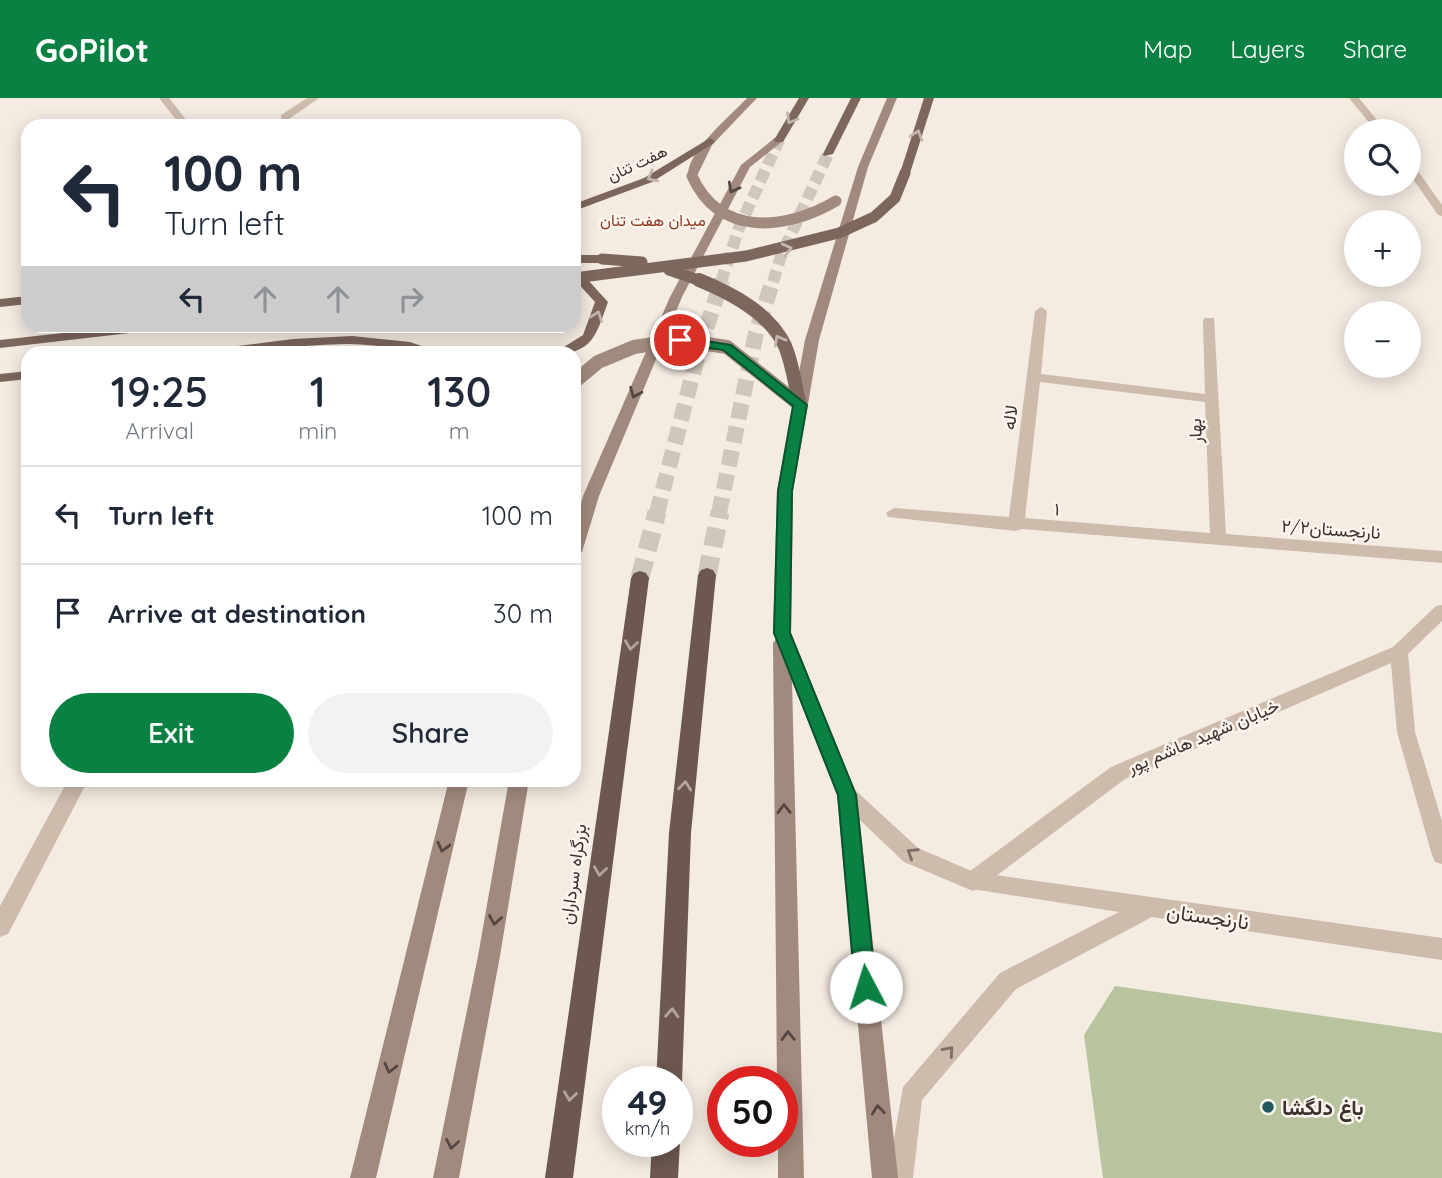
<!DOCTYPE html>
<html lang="en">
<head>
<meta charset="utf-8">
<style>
  body { margin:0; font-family:Quicksand,Vazirmatn,sans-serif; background:#f2f2f3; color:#1f2937; height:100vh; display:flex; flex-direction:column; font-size:26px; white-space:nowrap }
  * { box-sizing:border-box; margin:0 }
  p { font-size:23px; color:#747a83 }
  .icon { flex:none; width:38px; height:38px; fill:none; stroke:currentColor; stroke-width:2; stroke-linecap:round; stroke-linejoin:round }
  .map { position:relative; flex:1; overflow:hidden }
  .details { position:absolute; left:21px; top:248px; width:560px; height:441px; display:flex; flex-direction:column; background:#fff; border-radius:21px; box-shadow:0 4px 18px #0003 }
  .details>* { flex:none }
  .guide { position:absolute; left:21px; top:21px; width:560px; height:214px; border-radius:21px; box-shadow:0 4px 18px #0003; background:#fff; color:#1f2937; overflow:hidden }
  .controls { position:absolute; left:1344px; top:21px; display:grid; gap:14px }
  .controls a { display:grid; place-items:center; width:77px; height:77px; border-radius:50%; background:#fff; box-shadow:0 4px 18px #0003; font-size:35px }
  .speed { position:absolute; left:602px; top:968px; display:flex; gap:14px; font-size:35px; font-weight:700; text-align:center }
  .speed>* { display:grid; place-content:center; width:91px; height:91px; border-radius:50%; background:#fff; box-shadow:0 4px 18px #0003; line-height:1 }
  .speed small { font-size:18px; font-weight:400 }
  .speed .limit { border:10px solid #d22; background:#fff; color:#111 }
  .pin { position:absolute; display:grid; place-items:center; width:60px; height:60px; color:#fff; margin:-30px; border:4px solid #fff; border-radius:50%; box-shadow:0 2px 7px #0007 }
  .me { position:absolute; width:77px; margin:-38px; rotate:355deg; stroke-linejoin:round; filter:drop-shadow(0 0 5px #0008) }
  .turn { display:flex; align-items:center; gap:24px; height:147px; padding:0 28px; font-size:32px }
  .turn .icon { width:91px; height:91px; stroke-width:2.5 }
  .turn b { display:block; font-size:49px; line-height:60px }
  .lanes { display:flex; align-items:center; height:66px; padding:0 28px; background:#0003; justify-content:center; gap:35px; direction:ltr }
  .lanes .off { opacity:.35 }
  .eta { display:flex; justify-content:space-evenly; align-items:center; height:119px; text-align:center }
  .eta b { font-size:42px; font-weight:600; line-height:49px }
  .cta { display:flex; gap:14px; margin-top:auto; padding:14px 28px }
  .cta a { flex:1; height:80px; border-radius:42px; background:#0b8043; color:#fff; font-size:28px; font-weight:600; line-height:80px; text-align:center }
  .cta a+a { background:#f2f2f3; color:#1f2937 }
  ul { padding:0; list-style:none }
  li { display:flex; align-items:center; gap:21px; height:98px; padding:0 28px; border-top:2px solid #e0e1e3 }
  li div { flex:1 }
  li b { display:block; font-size:26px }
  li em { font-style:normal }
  header { display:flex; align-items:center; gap:42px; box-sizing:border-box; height:98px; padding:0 35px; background:#0b8043; color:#fff }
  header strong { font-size:33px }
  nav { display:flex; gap:38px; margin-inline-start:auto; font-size:24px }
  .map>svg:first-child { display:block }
  .green { fill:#b8c4a0 }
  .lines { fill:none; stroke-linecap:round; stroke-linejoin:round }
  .trunk-tunnel-far2 { stroke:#cfc6bd; stroke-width:12; stroke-dasharray:12 6; stroke-linecap:butt }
  .trunk-tunnel-far1 { stroke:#cfc6bd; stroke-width:16; stroke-dasharray:16 8; stroke-linecap:butt }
  .trunk-tunnel { stroke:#cfc6bd; stroke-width:19; stroke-dasharray:19 10; stroke-linecap:butt }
  .minor { fill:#cdbbac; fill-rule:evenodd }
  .tertiary { fill:#cdbbac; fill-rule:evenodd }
  .secondary { fill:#a18a7d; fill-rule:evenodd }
  .primary { fill:#7d675c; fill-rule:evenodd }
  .trunk { fill:#6c584f; fill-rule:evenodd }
  .secondary-bridge-far1 { stroke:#a18a7d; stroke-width:11 }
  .secondary-bridge { stroke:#a18a7d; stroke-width:14 }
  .primary-bridge-far1 { stroke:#7d675c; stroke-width:11 }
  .primary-bridge { stroke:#7d675c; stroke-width:14 }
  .oneway { stroke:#c2b5ac }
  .oneway2 { stroke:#544640 }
  .oneway3 { stroke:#b4a69e }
  .oneway4 { stroke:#7d6f65 }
  .route { fill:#0b8043; stroke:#07532c; stroke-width:2 }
  .poi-dot { fill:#1f5a5e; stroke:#fbf5ee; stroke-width:2.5 }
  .labels { text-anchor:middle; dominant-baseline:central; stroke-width:5; stroke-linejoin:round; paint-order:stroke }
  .far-street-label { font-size:16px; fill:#3b302b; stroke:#fbf5ee }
  .far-neighbourhood-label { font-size:16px; fill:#8c3b22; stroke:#fbf5ee }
  .street-label { font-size:18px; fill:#3b302b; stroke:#fbf5ee }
  .near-street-label { font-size:21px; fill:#3b302b; stroke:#fbf5ee }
  .near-poi-label { font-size:21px; font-weight:bold; fill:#3b302b; stroke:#fbf5ee; text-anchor:start }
</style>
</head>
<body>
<header>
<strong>GoPilot</strong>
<nav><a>Map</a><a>Layers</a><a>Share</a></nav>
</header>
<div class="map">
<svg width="1442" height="1080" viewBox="0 0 1442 1080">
  <rect width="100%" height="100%" fill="#f4ebe1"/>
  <path class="green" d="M1115 888 1442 935V1080H1103L1084 937Z"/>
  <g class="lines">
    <g class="trunk-tunnel-far2">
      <path d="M721 184 739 130 779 42"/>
      <path d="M773 184 781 158 828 56"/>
    </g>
    <g class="trunk-tunnel-far1">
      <path d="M657 415 699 252 722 182"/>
      <path d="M719 415 756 235 773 182"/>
    </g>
    <g class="trunk-tunnel">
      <path d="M707 477 720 414"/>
      <path d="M640 480 657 414"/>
    </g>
    <g class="minor">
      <path d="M159 0H169L191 28H181Z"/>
      <path d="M307 0H319L289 21H281V17Z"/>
      <path d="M1349 0H1359L1386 33H1376Z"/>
      <path d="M1409 65 1413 66 1442 107V118L1438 117 1409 75Z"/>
      <path d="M1041 209 1047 213 1041 276 1205 296 1203 223 1204 220H1214L1226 436 1442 453V465L1022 431 1016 433 888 419 886 415 894 410 1009 419 1035 213ZM1040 284 1205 304 1210 435 1025 420Z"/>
      <path d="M1442 507V523L1408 556 1415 634 1442 723V766L1435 764 1432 757 1397 634 1391 565 1125 681 980 790 973 793 966 790 963 783 966 776 1111 669 1393 549 1436 508Z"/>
      <path d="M68 682H88L8 836 0 839V808Z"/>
    </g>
    <path class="tertiary" d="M847 688 854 691 918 750 974 774 1442 840V862L1152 819 1016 891 922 1002 913 1080H887L903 989 1000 875 1119 814 966 790 904 764 840 703 837 697 840 691Z"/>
    <g class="secondary">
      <path d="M747 0H757L712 47 696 80H688C685 54 730 19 747 0Z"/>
      <path d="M887 0H897L868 69 819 242 793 393 791 535 857 697 898 1080H872L837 697 792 582 804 1080H778V1043H782V984H777L773 545 776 541 773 535 777 393 805 242 858 69Z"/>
      <path d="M775 40 784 42 750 69 682 199 599 398 582 454 574 460V428L583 398 670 199 741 67Z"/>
      <path d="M449 682H469L376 1080H350Z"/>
      <path d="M509 682H529L500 858 459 1080H433L478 858Z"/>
    </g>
    <g class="primary">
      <path d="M799 0H809L783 44H775L774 42Z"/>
      <path d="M851 0H861L833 56 824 58 823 56Z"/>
      <path d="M924 0H934L910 75 901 77 900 75Z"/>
      <path d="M710 40 715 43 714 45 652 84 574 113V106L644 80Z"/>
      <path d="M574 157H602L608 161 602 165H574Z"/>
      <path d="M574 170 578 171 608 204C596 237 593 256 553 256L583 237 595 204 574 181Z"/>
      <path d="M28 198V206L0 209V201Z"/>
      <path d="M126 228H163L156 232 0 250V242Z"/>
      <path d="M352 238 410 244 445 256C413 256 382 246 349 246 299 246 249 256 199 256L205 252 293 241Z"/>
      <path d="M28 273V281L0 284V276Z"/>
    </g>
    <g class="trunk">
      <path d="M707 470 713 472 716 477 691 735 682 984 677 994V984H656L669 735 698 477 701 472Z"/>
      <path d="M640 473 646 475 649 480 573 1080H545L631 480 634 475Z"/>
      <path d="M677 1037 680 1043 678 1080H650L652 1043H677Z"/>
    </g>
    <path class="secondary-bridge-far1" d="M692 78C720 140 787 132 836 103"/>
    <path class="secondary-bridge" d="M574 284 598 264 634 249 680 242 727 249 800 307"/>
    <g class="primary-bridge-far1">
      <path d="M602 161 642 164"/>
      <path d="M669 172 704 184"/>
      <path d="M574 180 746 158 839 135 874 119 895 100 905 75"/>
    </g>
    <path class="primary-bridge" d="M699 182C731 195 770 215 785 248 793 267 795 288 800 307"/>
  </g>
  <defs><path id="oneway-chevron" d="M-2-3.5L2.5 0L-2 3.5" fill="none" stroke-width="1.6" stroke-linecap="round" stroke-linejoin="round" transform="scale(1.75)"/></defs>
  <g class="oneway">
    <use href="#oneway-chevron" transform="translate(791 21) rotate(120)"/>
    <use href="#oneway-chevron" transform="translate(917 37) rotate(-72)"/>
    <use href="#oneway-chevron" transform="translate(652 79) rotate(153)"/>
    <use href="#oneway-chevron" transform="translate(787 151) rotate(-14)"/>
    <use href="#oneway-chevron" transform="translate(597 218) rotate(-70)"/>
    <use href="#oneway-chevron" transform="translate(779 242) rotate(-119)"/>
  </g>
  <g class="oneway2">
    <use href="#oneway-chevron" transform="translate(733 90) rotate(118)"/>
    <use href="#oneway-chevron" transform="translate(635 295) rotate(113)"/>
    <use href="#oneway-chevron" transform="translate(784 711) rotate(-91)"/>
    <use href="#oneway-chevron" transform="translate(443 749) rotate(104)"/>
    <use href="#oneway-chevron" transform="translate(495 822) rotate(99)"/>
    <use href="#oneway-chevron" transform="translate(788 938) rotate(-91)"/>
    <use href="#oneway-chevron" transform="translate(390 970) rotate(104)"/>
    <use href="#oneway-chevron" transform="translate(878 1012) rotate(-96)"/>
    <use href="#oneway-chevron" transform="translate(452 1046) rotate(101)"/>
  </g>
  <g class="oneway3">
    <use href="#oneway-chevron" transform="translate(631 547) rotate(98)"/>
    <use href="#oneway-chevron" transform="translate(685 688) rotate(-84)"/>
    <use href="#oneway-chevron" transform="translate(600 773) rotate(98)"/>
    <use href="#oneway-chevron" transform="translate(672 915) rotate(-87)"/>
    <use href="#oneway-chevron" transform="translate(570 998) rotate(98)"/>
  </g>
  <g class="oneway4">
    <use href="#oneway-chevron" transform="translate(912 755) rotate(-147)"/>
    <use href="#oneway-chevron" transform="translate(949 953) rotate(-49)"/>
  </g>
  <path class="route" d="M680 239 731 247 807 307 792 393 790 535 856 697 876 889 873 896 866 899 858 896 855 889 838 697 774 535 778 393 793 308 723 252 676 245 674 242Z"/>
  <circle class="poi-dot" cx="1268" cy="1009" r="7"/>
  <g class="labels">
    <g class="far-street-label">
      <text transform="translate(637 65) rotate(-25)">هفت تنان</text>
    </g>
    <g class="far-neighbourhood-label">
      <text x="653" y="122">میدان هفت تنان</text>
    </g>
    <g class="street-label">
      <text transform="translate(1010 317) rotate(-83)">لاله ‍</text>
      <text transform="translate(1195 333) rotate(-92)">بهار</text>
      <text transform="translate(1057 411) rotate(4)">۱</text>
      <text transform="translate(1331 431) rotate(4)">۲/۲نارنجستان</text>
      <text transform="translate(1203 638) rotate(-23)">خیابان شهید هاشم پور</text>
      <text transform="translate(573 776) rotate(-82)">بزرگراه سرداران</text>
    </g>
    <g class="near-street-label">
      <text transform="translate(1208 818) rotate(8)">نارنجستان</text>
    </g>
    <g class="near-poi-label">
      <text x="1282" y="1009">باغ دلگشا</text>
    </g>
  </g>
</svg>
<div class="controls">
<a><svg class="icon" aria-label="search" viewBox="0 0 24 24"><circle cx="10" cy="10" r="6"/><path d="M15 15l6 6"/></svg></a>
<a>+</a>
<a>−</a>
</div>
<div class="speed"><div>49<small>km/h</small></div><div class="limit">50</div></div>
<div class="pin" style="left:680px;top:242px;background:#d93025"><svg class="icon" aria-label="arrive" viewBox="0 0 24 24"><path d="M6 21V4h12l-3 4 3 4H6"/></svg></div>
<svg class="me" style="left:866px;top:889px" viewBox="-20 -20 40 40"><circle r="19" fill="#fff"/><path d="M0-13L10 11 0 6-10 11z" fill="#0b8043"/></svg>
<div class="guide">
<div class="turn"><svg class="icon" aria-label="left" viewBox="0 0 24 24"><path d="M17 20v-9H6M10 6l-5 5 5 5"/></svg><div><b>100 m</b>Turn left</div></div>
<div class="lanes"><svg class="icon" aria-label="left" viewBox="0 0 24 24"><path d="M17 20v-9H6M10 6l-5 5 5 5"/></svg><svg class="icon off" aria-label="ahead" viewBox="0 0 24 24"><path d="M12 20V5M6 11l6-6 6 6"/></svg><svg class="icon off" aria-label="ahead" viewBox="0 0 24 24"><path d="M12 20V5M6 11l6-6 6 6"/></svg><svg class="icon off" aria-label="right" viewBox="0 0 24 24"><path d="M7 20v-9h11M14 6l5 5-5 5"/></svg></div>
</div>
<section class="details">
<div class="eta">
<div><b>19:25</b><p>Arrival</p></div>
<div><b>1</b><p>min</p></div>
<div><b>130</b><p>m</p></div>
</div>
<ul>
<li><svg class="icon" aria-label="left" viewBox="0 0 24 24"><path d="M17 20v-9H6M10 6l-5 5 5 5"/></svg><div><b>Turn left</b></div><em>100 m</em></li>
<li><svg class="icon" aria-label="arrive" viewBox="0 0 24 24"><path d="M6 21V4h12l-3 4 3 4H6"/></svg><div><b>Arrive at destination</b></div><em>30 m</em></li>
</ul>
<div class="cta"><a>Exit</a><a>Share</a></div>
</section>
</div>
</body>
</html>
